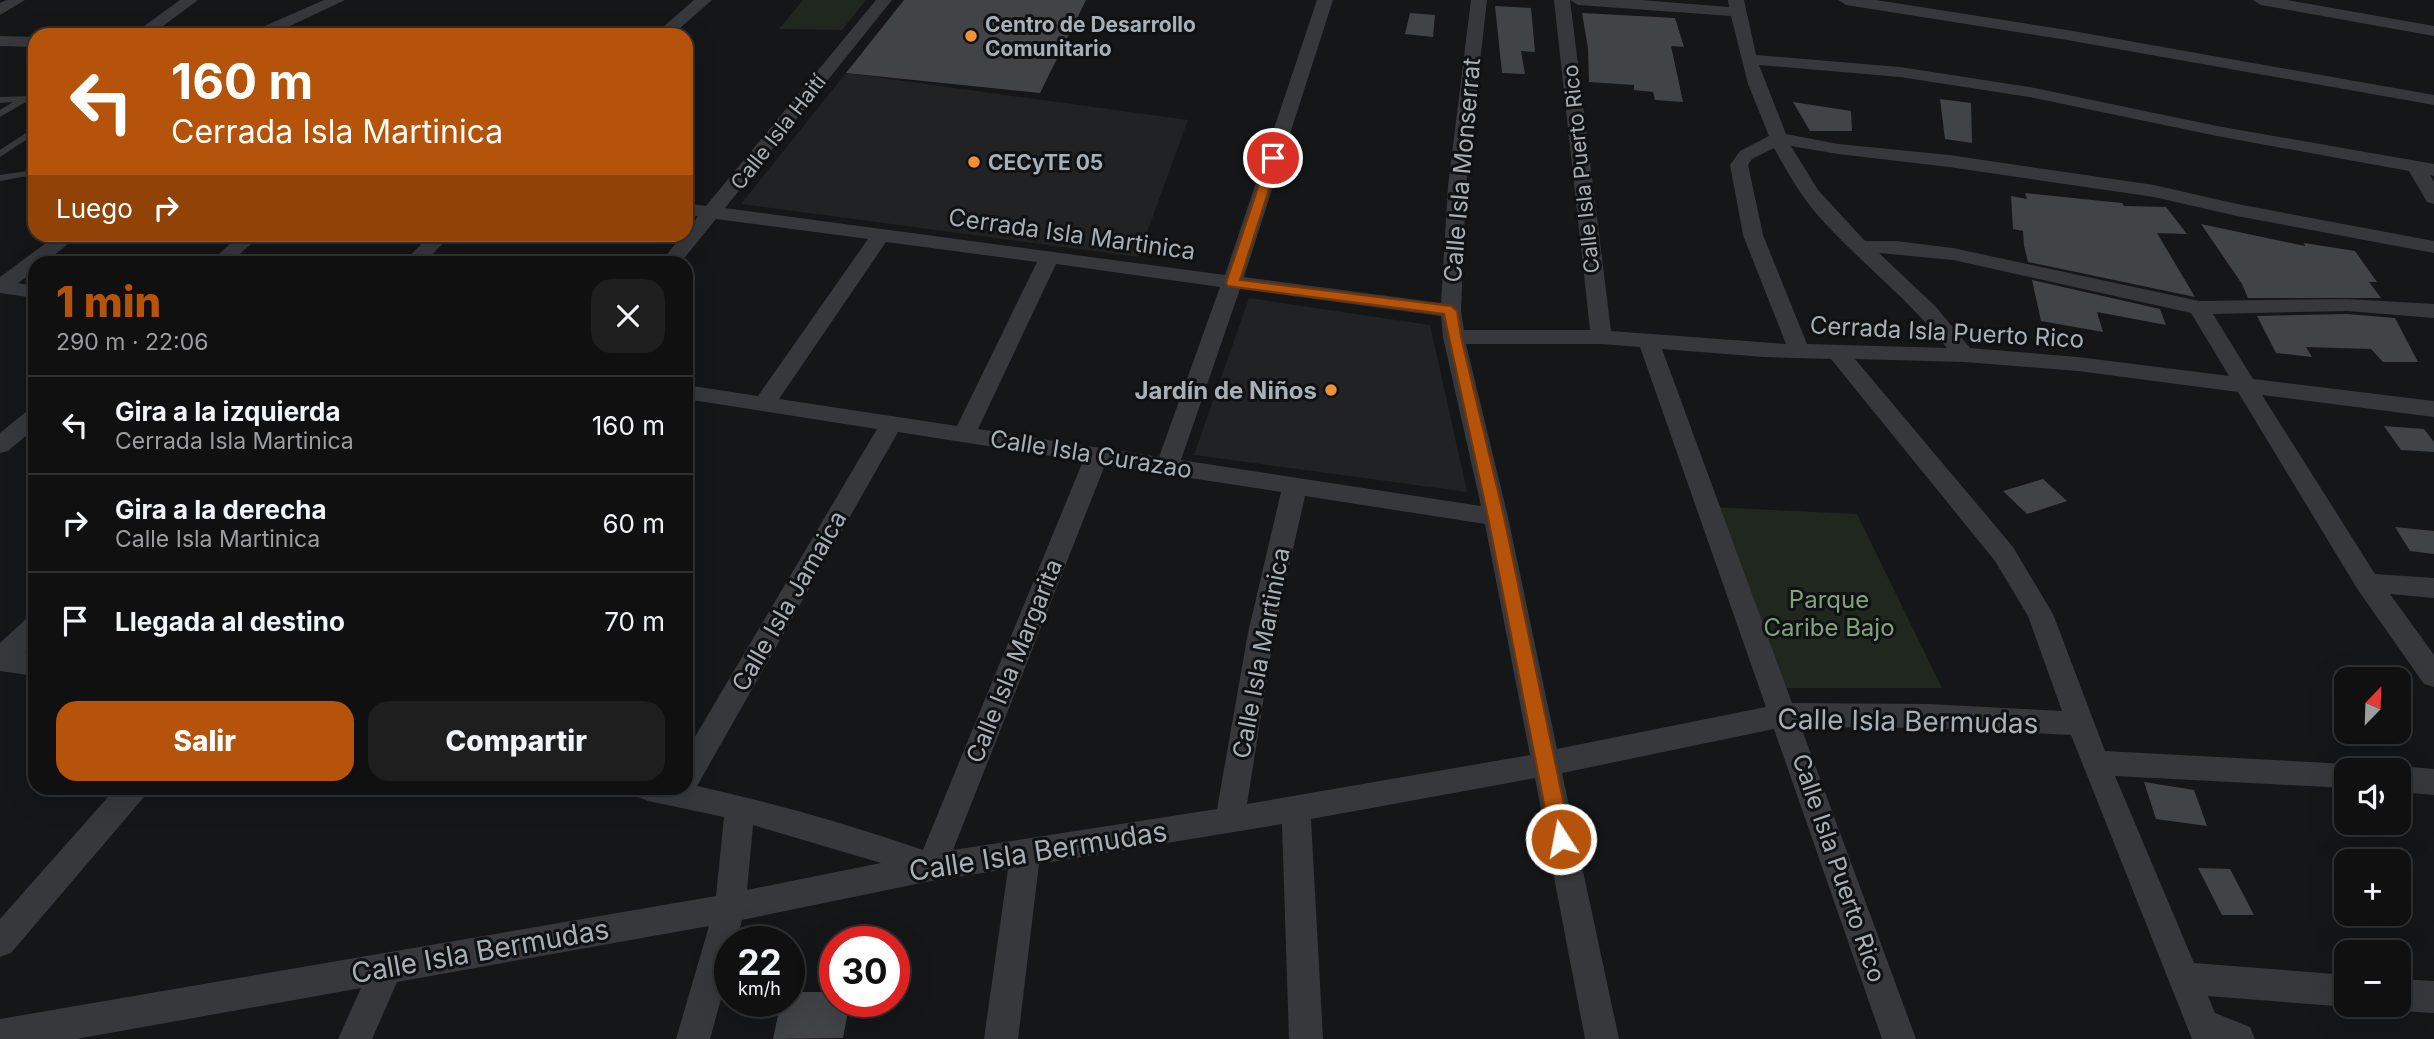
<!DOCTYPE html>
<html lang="es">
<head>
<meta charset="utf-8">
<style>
  body { margin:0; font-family:Inter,sans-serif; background:#1e1e1f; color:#f1f3f6; height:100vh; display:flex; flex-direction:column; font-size:26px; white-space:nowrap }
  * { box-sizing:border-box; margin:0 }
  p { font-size:23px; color:#9c9d9f }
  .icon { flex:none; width:38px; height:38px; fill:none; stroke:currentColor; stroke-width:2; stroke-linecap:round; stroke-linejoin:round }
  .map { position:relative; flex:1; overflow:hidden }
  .details { position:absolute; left:28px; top:256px; width:665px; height:539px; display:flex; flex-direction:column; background:#101011; border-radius:21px; box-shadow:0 7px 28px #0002,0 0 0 2px #303031 }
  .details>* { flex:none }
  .guide { position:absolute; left:28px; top:28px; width:665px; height:214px; border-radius:21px; box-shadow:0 7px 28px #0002,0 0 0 2px #303031; background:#b45309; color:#fff; overflow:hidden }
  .needle { width:46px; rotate:23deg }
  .controls { position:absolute; left:2334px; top:667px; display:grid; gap:14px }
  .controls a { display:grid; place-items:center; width:77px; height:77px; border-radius:14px; background:#101011; box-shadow:0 7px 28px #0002,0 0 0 2px #303031; font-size:35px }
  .speed { position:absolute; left:714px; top:926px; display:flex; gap:14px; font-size:35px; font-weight:700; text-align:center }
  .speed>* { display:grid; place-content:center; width:91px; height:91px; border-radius:50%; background:#101011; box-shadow:0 7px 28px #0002,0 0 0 2px #303031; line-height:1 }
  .speed small { font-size:18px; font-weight:400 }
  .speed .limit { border:10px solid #d22; background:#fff; color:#111 }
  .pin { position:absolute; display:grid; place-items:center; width:60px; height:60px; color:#fff; margin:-30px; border:4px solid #fff; border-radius:50%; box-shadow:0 2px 7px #0007 }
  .me { position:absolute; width:77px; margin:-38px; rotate:349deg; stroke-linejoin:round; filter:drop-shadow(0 0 5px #0008) }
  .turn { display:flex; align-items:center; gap:24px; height:147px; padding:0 28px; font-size:32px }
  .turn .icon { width:91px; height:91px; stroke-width:2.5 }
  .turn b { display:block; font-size:49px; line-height:60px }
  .then { display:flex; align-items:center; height:66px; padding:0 28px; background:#0003; gap:14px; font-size:26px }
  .round { display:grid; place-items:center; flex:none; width:74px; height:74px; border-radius:21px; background:#1e1e1f }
  .overview { display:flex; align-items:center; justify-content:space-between; height:119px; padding:0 28px }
  h1 { font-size:42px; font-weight:800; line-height:52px; color:#b45309 }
  .button { display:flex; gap:14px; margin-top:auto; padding:14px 28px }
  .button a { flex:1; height:80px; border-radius:21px; background:#b45309; color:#fff; font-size:28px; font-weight:800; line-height:80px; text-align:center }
  .button a+a { background:#1e1e1f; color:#f1f3f6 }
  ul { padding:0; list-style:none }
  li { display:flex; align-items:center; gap:21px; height:98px; padding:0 28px; border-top:2px solid #303031 }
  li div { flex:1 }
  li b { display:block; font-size:26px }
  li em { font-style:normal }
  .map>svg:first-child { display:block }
  .built { fill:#212224 }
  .green { fill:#20271f }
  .building { fill:#414447 }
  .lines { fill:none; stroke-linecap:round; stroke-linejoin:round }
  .lane { fill:#36383c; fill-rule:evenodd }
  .street { fill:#36383c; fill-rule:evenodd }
  .route { fill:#b45309; stroke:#753606; stroke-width:2 }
  .poi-dot { fill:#f29133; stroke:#101112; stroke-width:2.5 }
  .labels { text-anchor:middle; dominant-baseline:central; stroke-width:6; stroke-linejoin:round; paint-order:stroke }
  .far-poi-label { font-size:21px; font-weight:bold; fill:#a7afb7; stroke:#101112; text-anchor:start }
  .far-street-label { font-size:21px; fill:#a7afb7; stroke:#101112 }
  .street-label { font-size:24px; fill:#a7afb7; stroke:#101112 }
  .poi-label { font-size:24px; font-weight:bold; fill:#a7afb7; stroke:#101112; text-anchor:end }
  .park-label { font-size:24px; fill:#82a27e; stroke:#101112 }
  .near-street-label { font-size:28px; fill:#a7afb7; stroke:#101112 }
</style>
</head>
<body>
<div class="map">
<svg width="2434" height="1039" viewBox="0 0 2434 1039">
  <rect width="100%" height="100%" fill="#151617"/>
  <g class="built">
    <path d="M846 73 1188 120 1138 257 741 204Z"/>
    <path d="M1249 298 1430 325 1467 492 1194 455Z"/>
  </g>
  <g class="green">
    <path d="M803 0H866L842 30 779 29Z"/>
    <path d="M1714 507 1857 514 1942 688H1785Z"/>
  </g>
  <g class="building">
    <path d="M904 0H1086L1040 93 846 73Z"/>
    <path d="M1495 6 1531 8 1535 52 1521 51 1525 74 1502 73Z"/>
    <path d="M1410 13 1435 15 1433 37 1405 34Z"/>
    <path d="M1582 13 1675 18 1684 47 1671 46 1683 102 1655 100 1653 92 1634 90V85L1589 82 1588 48Z"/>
    <path d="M1940 99 1971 103 1972 143 1945 139Z"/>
    <path d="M1793 102 1851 111 1852 131H1810Z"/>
    <path d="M2025 193 2122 203 2124 206 2166 207 2187 234 2157 233 2195 297 2028 262 2024 246 2023 231 2013 229 2011 196 2027 199Z"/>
    <path d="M2201 224 2305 246 2304 243 2355 251 2377 282H2369L2381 298H2248L2242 284Z"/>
    <path d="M2032 280 2160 309 2166 325 2097 312 2103 332 2041 321Z"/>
    <path d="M2347 314 2395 318 2418 362H2383L2371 349 2306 347 2312 357 2276 353 2257 316Z"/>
    <path d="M2384 426 2424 429 2434 442V452L2401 450Z"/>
    <path d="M2043 479 2067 501 2027 514 2003 491Z"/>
    <path d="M2395 527 2434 531V554L2410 551Z"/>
    <path d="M2144 782 2194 790 2207 826 2156 819Z"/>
    <path d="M2198 868 2230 869 2254 915H2222Z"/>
    <path d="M789 992H835V1001H850L843 1038 773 1039 781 1001H789Z"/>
  </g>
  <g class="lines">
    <g class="lane">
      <path d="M35 96V102H26L0 117V110L13 102 0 103V97Z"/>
      <path d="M35 127V134L0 157V150Z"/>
      <path d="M35 167 33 175 0 181V175L27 171Z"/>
    </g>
    <g class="street">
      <path d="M6 0H25L0 15V3Z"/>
      <path d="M180 0H198L151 35H132Z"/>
      <path d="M324 0H345L271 35H249L251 32Z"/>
      <path d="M694 0H712L672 35H654Z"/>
      <path d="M876 0H892L725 208 1225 275 1317 0H1333L1244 277 1441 303 1448 186 1471 0H1487L1466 186 1461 311 1464 330H1590L1554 0H1570L1611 331 1786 344 1743 235 1730 165 1740 151 1769 136 1748 84 1731 16 1578 5 1570 0H1641L1729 7 1728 0H1744L1756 55 1900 67 2029 87 2217 126 2434 164V176L2430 175 2434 182V204L2427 202 2409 171 2217 136 2029 97 1900 77 1759 65 1786 134 1838 144 1949 155 2154 185 2237 204 2434 241V253L2237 216 2154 197 1949 167 1838 154 1791 146 1818 190 1865 241H1896L1953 248 2199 301 2347 299 2434 304V318L2347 311 2213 314 2253 379 2434 401V417L2262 395 2375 574 2434 578V598L2390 594 2434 655V687L2424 684 2358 590 2238 392 2078 371 1964 362 1855 359 2013 547 2053 614 2105 751 2347 764 2357 767 2359 770H2347V788L2115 776 2194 963 2347 975V1004H2353L2347 1007 2208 996 2215 1013 2250 1027 2255 1039H2192L2071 735 1928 728 1801 727 1916 1039H1882L1774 729 1562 773 1619 1039H1585L1535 778 1311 819 1323 1039H1289L1282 824 1039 864 1018 1039H984L1008 869 931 881 742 920 736 942H730V966L710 1039H676L709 926 397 982 372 1039H338L361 988 76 1039H0V1019L716 896 724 817 648 801 638 797 633 788H686V752L877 429 686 399V385L758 396 868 239 716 219 681 262H661L683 234H686L698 216 686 215V203L706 206ZM1774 148C1788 173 1802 198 1822 220 1862 264 1910 300 1947 348L1807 344 1763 235 1748 165 1752 159ZM886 242 1037 262 957 426 779 399ZM1879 253 1953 260 2191 313 2229 376 2078 357 1970 348 1936 307ZM1056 264 1220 287 1159 457 978 429ZM1240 289 1441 316 1443 337 1481 506 1181 460ZM1466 344H1601L1640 347 1766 707 1557 749 1508 517ZM1662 349 1764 357 1831 359 1995 561 2028 616 2062 711 1928 704 1792 703ZM898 432 1083 461 923 850C848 824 773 803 697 786ZM1105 465 1281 492 1248 633 1217 809 953 850ZM1305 496 1485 524 1530 755 1247 804 1274 633ZM753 825 881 863 747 890Z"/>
      <path d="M1838 0H1876L2067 30 2434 95V105L2067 40 1846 5Z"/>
      <path d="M2253 0H2287L2434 26V36L2261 5Z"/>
      <path d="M0 36 35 37V47L0 46Z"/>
      <path d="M58 234H80L46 262H35V271L18 283 35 286V298L0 293V277Z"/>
      <path d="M241 234H262L231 262H210Z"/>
      <path d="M431 234H452L425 262H404Z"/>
      <path d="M35 408V428L8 451 0 453V433L27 411Z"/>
      <path d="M35 616V642L25 652 35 654V676L0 671V643L26 619Z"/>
      <path d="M2399 766 2434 769V795L2399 792V770H2389Z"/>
      <path d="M116 788H149L144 797 11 953 0 957V919Z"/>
      <path d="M2399 979 2434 981V1013L2399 1011 2387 1006 2399 1004Z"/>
    </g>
  </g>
  <path class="route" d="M1273 154 1279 158 1240 280 1451 306 1457 311 1461 337 1504 517 1571 839 1568 845 1561 847 1554 845 1551 839 1488 517 1444 314 1228 286 1226 283 1268 158Z"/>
  <g class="poi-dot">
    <circle cx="971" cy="36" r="7"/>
    <circle cx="974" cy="162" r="7"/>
    <circle cx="1331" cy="390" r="7"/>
  </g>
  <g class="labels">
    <g class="far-poi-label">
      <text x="985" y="24">Centro de Desarrollo<tspan x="985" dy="24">Comunitario</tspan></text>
      <text x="988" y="162">CECyTE 05</text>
    </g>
    <g class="far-street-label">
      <text transform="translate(778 132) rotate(-52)">Calle Isla Haití</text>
      <text transform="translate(1581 169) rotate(-96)">Calle Isla Puerto Rico</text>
    </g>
    <g class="street-label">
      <text transform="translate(1462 170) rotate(-85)">Calle Isla Monserrat</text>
      <text transform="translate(1072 234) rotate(8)">Cerrada Isla Martinica</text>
      <text transform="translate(1947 332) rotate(3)">Cerrada Isla Puerto Rico</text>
      <text transform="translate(1091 454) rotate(9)">Calle Isla Curazao</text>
      <text transform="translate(789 601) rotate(-60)">Calle Isla Jamaica</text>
      <text transform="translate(1261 653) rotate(-79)">Calle Isla Martinica</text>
      <text transform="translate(1014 661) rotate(-68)">Calle Isla Margarita</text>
      <text transform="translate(1839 868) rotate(71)">Calle Isla Puerto Rico</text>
    </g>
    <g class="poi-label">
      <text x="1317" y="390">Jardín de Niños</text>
    </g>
    <g class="park-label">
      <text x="1829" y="599">Parque<tspan x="1829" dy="28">Caribe Bajo</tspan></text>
    </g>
    <g class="near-street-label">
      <text transform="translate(1908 721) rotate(1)">Calle Isla Bermudas</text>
      <text transform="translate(1038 851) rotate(-9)">Calle Isla Bermudas</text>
      <text transform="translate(480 951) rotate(-10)">Calle Isla Bermudas</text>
    </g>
  </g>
</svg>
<div class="controls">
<a><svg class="needle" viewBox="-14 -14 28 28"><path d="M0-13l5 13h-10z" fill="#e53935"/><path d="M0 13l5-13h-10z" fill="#9c9d9f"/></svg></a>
<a><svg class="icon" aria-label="sound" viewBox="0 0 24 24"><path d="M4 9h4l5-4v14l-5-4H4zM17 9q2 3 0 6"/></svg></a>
<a>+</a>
<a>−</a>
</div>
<div class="speed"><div>22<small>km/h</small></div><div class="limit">30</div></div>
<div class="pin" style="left:1273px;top:158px;background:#d93025"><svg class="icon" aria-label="arrive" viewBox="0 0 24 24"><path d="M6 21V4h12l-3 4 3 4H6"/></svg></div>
<svg class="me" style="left:1561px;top:839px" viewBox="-20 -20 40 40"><circle r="17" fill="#b45309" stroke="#fff" stroke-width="3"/><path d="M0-11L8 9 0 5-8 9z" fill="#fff"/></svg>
<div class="guide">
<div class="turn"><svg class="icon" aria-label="left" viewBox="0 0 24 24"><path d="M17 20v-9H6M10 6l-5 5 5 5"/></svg><div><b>160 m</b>Cerrada Isla Martinica</div></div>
<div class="then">Luego<svg class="icon" aria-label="right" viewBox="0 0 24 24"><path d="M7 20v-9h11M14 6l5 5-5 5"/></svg></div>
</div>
<section class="details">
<div class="overview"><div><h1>1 min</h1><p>290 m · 22:06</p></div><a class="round"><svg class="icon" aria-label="close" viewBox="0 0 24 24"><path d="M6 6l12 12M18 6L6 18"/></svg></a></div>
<ul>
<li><svg class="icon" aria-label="left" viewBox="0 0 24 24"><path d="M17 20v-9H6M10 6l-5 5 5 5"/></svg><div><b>Gira a la izquierda</b><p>Cerrada Isla Martinica</p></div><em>160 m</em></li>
<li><svg class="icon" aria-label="right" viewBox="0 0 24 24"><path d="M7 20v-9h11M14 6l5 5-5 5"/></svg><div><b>Gira a la derecha</b><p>Calle Isla Martinica</p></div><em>60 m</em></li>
<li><svg class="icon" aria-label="arrive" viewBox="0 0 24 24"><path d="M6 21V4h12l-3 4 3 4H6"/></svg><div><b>Llegada al destino</b></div><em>70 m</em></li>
</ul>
<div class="button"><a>Salir</a><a>Compartir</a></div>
</section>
</div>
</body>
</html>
